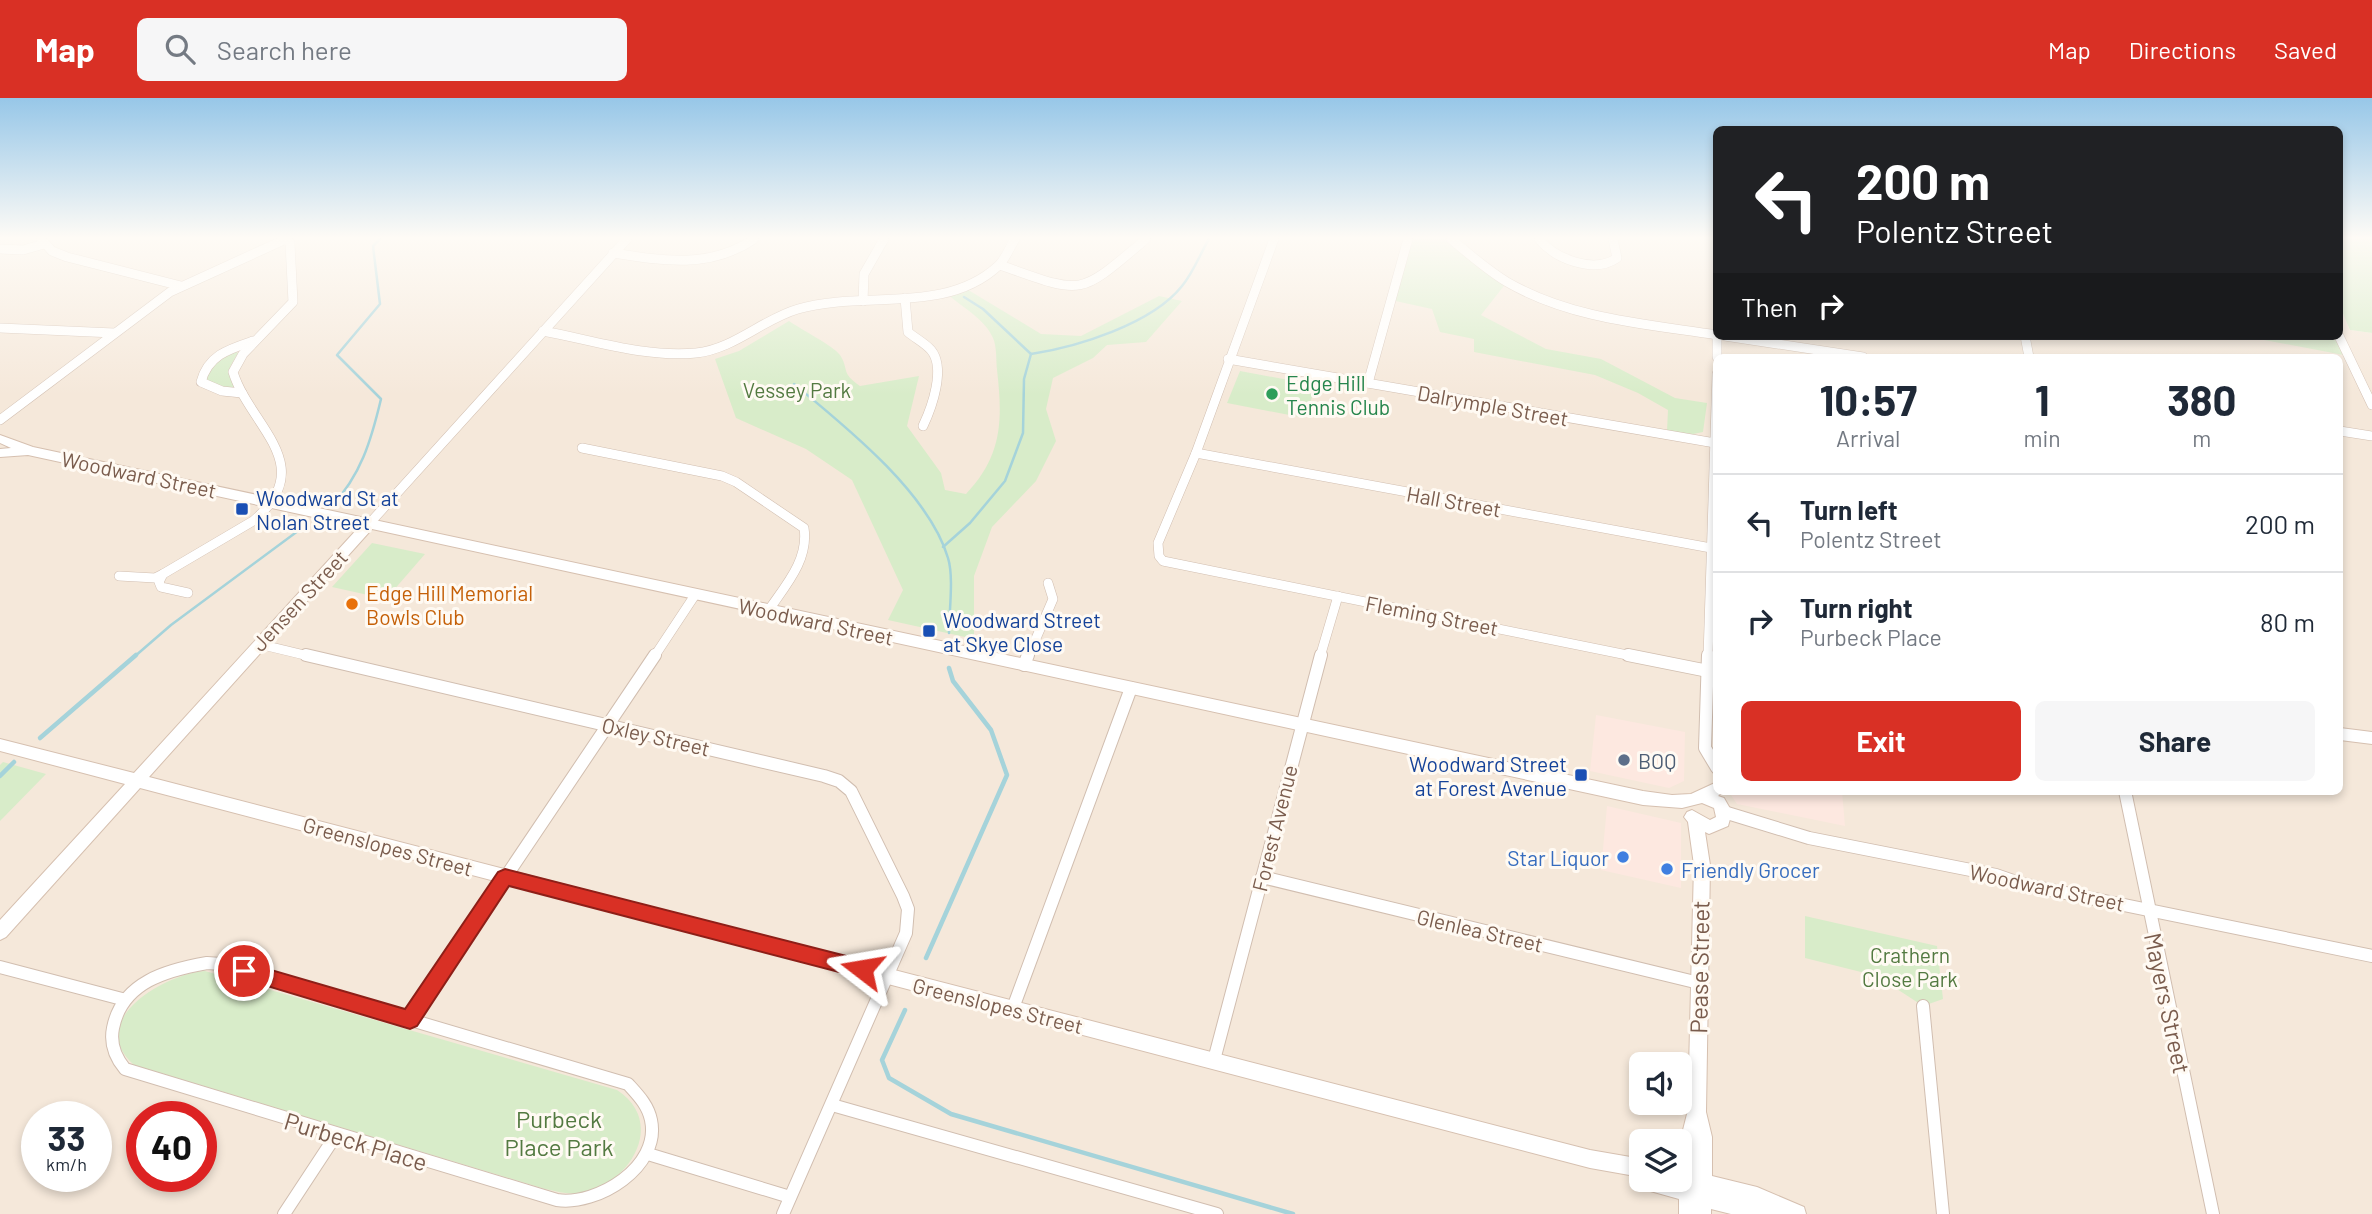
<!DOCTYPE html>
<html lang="en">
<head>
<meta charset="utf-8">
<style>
  body { margin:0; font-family:Barlow,sans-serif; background:#f6f6f7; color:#1f2937; height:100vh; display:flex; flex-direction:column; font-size:26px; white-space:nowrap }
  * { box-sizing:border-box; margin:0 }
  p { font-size:23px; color:#747a83 }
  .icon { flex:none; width:38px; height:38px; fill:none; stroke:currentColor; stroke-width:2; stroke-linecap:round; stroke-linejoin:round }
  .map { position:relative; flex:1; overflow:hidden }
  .details { position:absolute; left:1713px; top:256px; width:630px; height:441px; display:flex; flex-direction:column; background:#fff; border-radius:10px; box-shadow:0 4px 10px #0003 }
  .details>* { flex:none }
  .banner { position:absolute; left:1713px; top:28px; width:630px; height:214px; border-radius:10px; box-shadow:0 4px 10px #0003; background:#202124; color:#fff; overflow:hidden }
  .controls { position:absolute; left:1629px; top:954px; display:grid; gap:14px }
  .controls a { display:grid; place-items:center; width:63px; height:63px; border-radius:10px; background:#fff; box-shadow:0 4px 10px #0003; font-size:35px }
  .speed { position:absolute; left:21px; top:1003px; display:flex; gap:14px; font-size:35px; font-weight:700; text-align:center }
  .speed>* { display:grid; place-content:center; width:91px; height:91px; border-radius:50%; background:#fff; box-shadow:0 4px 10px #0003; line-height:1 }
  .speed small { font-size:18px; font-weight:400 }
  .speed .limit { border:10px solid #d22; background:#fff; color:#111 }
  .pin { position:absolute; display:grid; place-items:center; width:60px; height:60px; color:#fff; margin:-30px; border:4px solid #fff; border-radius:50%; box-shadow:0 2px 7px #0007 }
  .me { position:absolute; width:77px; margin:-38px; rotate:284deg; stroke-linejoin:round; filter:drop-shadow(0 0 5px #0008) }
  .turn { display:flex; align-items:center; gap:24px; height:147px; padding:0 28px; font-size:32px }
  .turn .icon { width:91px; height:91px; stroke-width:2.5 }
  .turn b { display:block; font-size:49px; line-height:60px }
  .then { display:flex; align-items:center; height:66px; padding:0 28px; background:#0003; gap:14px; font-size:26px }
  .eta { display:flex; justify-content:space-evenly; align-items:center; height:119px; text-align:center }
  .eta b { font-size:42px; font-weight:700; line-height:49px }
  .button { display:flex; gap:14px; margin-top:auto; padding:14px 28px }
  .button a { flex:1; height:80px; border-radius:10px; background:#d93025; color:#fff; font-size:28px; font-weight:700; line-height:80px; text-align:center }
  .button a+a { background:#f6f6f7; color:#1f2937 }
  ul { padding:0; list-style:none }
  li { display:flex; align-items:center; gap:21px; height:98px; padding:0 28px; border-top:2px solid #e0e1e3 }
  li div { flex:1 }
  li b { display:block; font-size:26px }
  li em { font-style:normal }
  header { display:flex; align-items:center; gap:42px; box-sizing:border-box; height:98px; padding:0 35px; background:#d93025; color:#fff }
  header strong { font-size:33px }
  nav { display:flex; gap:38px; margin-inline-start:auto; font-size:24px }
  .search { width:490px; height:63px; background:#f6f6f7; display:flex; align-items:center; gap:18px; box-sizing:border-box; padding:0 24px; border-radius:10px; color:#747a83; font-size:26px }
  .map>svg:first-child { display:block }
  .residential { fill:#f5e8da; fill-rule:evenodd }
  .commercial { fill:#fde8e0 }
  .green { fill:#d8ecc9 }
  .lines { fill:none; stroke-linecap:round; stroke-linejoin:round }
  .stream-far1 { stroke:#a5d3da; stroke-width:2.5 }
  .stream { stroke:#a5d3da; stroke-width:4.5 }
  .street-far1-casing { stroke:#d1beb0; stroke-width:10 }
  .street-casing { stroke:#d1beb0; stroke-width:14 }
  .secondary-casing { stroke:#d6c0b0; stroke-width:2 }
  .street-far1 { stroke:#fff; stroke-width:9 }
  .street { stroke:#fff; stroke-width:12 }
  .secondary { fill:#fff; fill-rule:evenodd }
  .route { fill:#d93025; stroke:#8d1f18; stroke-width:2 }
  .leisure-dot { fill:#2e9e5b; stroke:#fffaf3; stroke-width:2.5 }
  .transit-dot { fill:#1a4fb4; stroke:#fffaf3; stroke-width:2.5 }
  .food-dot { fill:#e8710a; stroke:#fffaf3; stroke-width:2.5 }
  .service-dot { fill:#5c6f8a; stroke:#fffaf3; stroke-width:2.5 }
  .shop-dot { fill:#3f7fe0; stroke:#fffaf3; stroke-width:2.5 }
  .labels { text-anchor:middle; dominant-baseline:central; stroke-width:6; stroke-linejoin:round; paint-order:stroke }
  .leisure-label { font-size:21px; fill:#27864d; stroke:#fffaf3; text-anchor:start }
  .park-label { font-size:21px; fill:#537a41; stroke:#fffaf3 }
  .street-label { font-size:21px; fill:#7a5c4d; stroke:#fffaf3 }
  .transit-label { font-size:21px; fill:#164399; stroke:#fffaf3; text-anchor:start }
  .food-label { font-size:21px; fill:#c56008; stroke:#fffaf3; text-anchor:start }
  .service-label { font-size:21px; fill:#4e5e75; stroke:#fffaf3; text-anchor:start }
  .shop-label { font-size:21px; fill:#366cbe; stroke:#fffaf3; text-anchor:end }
  .near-street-label { font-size:24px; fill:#7a5c4d; stroke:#fffaf3 }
  .near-park-label { font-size:24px; fill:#537a41; stroke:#fffaf3 }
</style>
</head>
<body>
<header>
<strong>Map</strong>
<div class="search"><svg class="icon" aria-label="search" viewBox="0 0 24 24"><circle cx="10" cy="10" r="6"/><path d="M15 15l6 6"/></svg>Search here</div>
<nav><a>Map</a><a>Directions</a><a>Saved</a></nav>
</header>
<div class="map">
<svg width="2372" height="1116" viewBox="0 0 2372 1116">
  <rect width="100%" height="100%" fill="#fdf6ec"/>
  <path class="residential" d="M0 141H1717V238H2340V209L2350 232 2372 235V1116H0ZM1717 259H2340V693H1717ZM1642 966H1680V1004H1642ZM37 1018H96V1078H37ZM142 1018H201V1078H142ZM1642 1043H1680V1082H1642Z"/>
  <g class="commercial">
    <path d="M1596 617 1685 634 1684 683 1669 690 1590 673Z"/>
    <path d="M1738 693H1842L1845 728 1737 706 1731 697Z"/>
    <path d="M1607 708 1681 725V790L1601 772Z"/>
  </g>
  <g class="green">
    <path d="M1408 141H1452L1507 184 1481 217 1546 251 1601 261 1675 300 1707 305 1703 334 1693 336 1667 333 1668 312 1638 295 1595 277 1474 254V241L1440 234 1432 211 1391 202Z"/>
    <path d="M2340 141H2372V235L2350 232 2340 209Z"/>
    <path d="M965 190 1041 236 1081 238 1159 198 1182 203 1146 244 1107 247 1093 260 1053 280 1046 311 1056 343 1036 383 992 429 974 478V541L888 522 903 492 852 382 806 351 736 320 715 261 739 253 789 223C799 230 835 249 840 257 850 273 840 274 860 288L919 278 907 328 941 375 945 392 966 396C1002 358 1003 323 997 272 996 263 997 249 993 240 986 222 961 208 947 196Z"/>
    <path d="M2243 238H2304L2341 243 2349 258Z"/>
    <path d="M235 252 238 255 230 269 234 289 227 291 206 282 207 269Z"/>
    <path d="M1240 273 1316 287 1305 320 1227 305Z"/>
    <path d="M372 445 425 456 386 501 332 489Z"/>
    <path d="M3 664 46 676 0 723V667Z"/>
    <path d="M1805 818 1937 848 1943 901 1923 908 1877 878 1805 860Z"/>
    <path d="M205 873 617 992C665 1023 633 1081 588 1094 574 1098 559 1094 545 1091L134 967C84 923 164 876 205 873Z"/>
  </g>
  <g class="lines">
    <g class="stream-far1">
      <path d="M1031 256C1077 249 1152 226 1182 188 1193 175 1200 156 1209 141"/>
      <path d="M794 286C845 328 929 395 948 460 954 479 949 514 949 535"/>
      <path d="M331 409C361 377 371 343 381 301L337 257 380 206 373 148 380 141"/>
      <path d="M943 449 970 425 1005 383 1023 335 1024 281 1031 256 983 211 964 199"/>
      <path d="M134 559 171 527 306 427"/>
    </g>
    <g class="stream">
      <path d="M40 640 136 557"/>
      <path d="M0 678 14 664"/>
      <path d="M926 860 1007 677 991 632 953 583 949 570"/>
      <path d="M905 912 882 962 889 980 951 1016 1293 1116"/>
    </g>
    <g class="street-far1-casing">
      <g id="street-far1">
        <path d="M41 141 52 153 67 159 181 188"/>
        <path d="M1274 141 1196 355 1158 445 1159 458 1163 463 1637 559"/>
        <path d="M1451 141C1469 156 1487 172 1507 184 1571 221 1646 226 1717 237"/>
        <path d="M1539 141C1555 161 1594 176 1617 160L1613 141"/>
        <path d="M0 151 23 152 44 146"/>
        <path d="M613 155C663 163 710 171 754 141"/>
        <path d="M1000 167C1085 197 1077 199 1146 141"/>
        <path d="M905 200 908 234C915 240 925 245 931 252 946 270 932 309 923 328"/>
        <path d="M863 203 864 176 884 141"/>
        <path d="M0 230 114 235"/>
        <path d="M543 233C592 242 646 260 696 255 734 251 763 221 798 211 863 192 945 217 998 168 1005 162 1010 149 1015 141"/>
        <path d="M1717 238V259"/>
        <path d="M1725 238 1863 259"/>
        <path d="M2025 238 2029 259"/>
        <path d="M2339 238 2372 307"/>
        <path d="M1228 261 1715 345"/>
        <path d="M1368 285 1408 141"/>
        <path d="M242 295 222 293 201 284C208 257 229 251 253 243"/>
        <path d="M0 322 170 194 286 141"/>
        <path d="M2340 333 2372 338"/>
        <path d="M582 350 722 378 736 384 804 430C809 462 785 488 768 513"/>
        <path d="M1196 355 1711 450"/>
        <path d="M369 426 627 141"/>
        <path d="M163 476 159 484 161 489 188 495"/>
        <path d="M119 478 155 480 163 476 253 423C320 367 250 329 233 274L243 256 293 204 290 145 286 141"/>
        <path d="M259 546 313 559"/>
        <path d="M654 559 695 497"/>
        <path d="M1028 559 1053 501 1048 485"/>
        <path d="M1320 559 1338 498"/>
        <path d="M1708 559 1717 276"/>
      </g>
    </g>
    <g class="street-casing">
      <g id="street">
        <path d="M306 557 824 678 839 683 851 693 903 798 908 811 906 835 783 1116"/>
        <path d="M1628 557 1708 573"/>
        <path d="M1708 557 1705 650 1717 670"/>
        <path d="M1024 567 1028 557"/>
        <path d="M2125 693 2213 1116"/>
        <path d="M1724 714 1809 740 1996 777 2022 786 2372 858"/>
        <path d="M1262 779 1699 885"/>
        <path d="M207 865 221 866 628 986C638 997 648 1007 651 1022 661 1069 597 1108 557 1102L125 971C115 959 110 945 113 930 122 884 167 872 207 865Z"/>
        <path d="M0 869 122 901"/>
        <path d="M1923 908 1943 1116"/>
        <path d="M1013 910 1131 590"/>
        <path d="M410 921 655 557"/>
        <path d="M1214 962 1321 557"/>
        <path d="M832 1007 1217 1116"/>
        <path d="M648 1056 790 1099"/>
        <path d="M284 1116 336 1037"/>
      </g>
    </g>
    <g class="secondary-casing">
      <g id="secondary">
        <path d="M0 337 33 349 1643 693 1672 697 1691 696 1717 684V693H1723L1718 698 1724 700 1732 714 1728 728 1709 736 1705 734 1710 767 1706 1014 1712 1039V1078L1757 1089 1804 1109 1806 1116H1731L1711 1111V1116H1679V1101L1636 1089 1634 1082 1635 1078 1590 1070 140 690 6 839 0 842V822L125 686 0 653V641L134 675 359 429 28 357 0 359V351L11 350 0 345ZM372 431 1643 707 1682 710 1702 705 1714 710 1716 719 1710 722 1692 712 1687 714 1684 719 1688 724 1694 767 1688 1012 1682 1036 1680 1082H1642V1061L1590 1052 149 679Z"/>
        <path d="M2340 630 2372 634V646L2340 642Z"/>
      </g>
    </g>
    <use href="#street-far1" class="street-far1"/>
    <use href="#street" class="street"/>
    <use href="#secondary" class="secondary"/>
  </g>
  <linearGradient id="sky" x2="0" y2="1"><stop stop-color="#97c7e8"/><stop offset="0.47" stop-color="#fefbf6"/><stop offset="1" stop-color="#fefbf6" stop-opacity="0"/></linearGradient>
  <rect width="2372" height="297" fill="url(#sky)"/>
  <path class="route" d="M505 771 862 862 868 865 871 871 868 878 862 880 509 788 417 928 410 931 244 881 237 879 234 873 237 866 244 864 405 911 498 774Z"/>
  <circle class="leisure-dot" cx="1272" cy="296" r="7"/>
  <g class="transit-dot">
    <rect x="235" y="404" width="14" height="14" rx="3.5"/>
    <rect x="922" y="526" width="14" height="14" rx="3.5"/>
    <rect x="1574" y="670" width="14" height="14" rx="3.5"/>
  </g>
  <circle class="food-dot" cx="352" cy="506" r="7"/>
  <circle class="service-dot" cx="1624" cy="662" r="7"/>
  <g class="shop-dot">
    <circle cx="1623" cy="759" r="7"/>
    <circle cx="1667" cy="771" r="7"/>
  </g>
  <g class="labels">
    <g class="leisure-label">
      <text x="1286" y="284">Edge Hill<tspan x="1286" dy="24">Tennis Club</tspan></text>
    </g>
    <g class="park-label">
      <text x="797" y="291">Vessey Park</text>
      <text x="1910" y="856">Crathern<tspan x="1910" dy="24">Close Park</tspan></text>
    </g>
    <g class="street-label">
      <text transform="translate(1493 307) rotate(10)">Dalrymple Street</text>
      <text transform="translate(139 376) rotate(12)">Woodward Street</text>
      <text transform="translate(1454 403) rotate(10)">Hall Street</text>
      <text transform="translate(299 502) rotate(-47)">Jensen Street</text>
      <text transform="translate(1432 517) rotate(11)">Fleming Street</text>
      <text transform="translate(816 523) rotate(12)">Woodward Street</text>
      <text transform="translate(656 638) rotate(13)">Oxley Street</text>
      <text transform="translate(1274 730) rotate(-76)">Forest Avenue</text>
      <text transform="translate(388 748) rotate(15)">Greenslopes Street</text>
      <text transform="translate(2047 789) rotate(12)">Woodward Street</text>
      <text transform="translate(1480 832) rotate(13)">Glenlea Street</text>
      <text transform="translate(998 907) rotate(14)">Greenslopes Street</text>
    </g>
    <g class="transit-label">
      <text x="256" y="399">Woodward St at<tspan x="256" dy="24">Nolan Street</tspan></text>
      <text x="943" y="521">Woodward Street<tspan x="943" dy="24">at Skye Close</tspan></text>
      <text x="1567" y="665" text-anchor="end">Woodward Street<tspan x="1567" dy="24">at Forest Avenue</tspan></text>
    </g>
    <g class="food-label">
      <text x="366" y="494">Edge Hill Memorial<tspan x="366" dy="24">Bowls Club</tspan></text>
    </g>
    <g class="service-label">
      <text x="1638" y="662">BOQ</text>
    </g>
    <g class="shop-label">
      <text x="1609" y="759">Star Liquor</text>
      <text x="1681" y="771" text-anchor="start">Friendly Grocer</text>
    </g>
    <g class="near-street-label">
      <text transform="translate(1699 869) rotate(-89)">Pease Street</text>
      <text transform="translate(2168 905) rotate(78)">Mayers Street</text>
      <text transform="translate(356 1043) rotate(17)">Purbeck Place</text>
    </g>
    <g class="near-park-label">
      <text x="559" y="1020">Purbeck<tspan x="559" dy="28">Place Park</tspan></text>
    </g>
  </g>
</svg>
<div class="controls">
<a><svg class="icon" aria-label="sound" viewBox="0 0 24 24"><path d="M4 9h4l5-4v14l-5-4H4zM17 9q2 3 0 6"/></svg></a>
<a><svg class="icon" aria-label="layers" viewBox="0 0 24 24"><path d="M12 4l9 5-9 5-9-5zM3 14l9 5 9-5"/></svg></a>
</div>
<div class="speed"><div>33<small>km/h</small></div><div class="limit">40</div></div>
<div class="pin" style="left:244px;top:873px;background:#d93025"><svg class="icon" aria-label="arrive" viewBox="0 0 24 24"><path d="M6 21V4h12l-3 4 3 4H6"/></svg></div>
<svg class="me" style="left:862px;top:871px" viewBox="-20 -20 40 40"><path d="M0-17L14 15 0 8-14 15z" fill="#d93025" stroke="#fff" stroke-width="4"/></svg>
<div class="banner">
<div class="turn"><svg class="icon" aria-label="left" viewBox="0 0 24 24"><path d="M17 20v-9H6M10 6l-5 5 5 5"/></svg><div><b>200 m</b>Polentz Street</div></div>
<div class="then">Then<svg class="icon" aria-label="right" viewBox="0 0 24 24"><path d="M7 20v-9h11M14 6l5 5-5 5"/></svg></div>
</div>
<section class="details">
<div class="eta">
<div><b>10:57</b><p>Arrival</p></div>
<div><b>1</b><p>min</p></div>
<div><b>380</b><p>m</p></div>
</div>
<ul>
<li><svg class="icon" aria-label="left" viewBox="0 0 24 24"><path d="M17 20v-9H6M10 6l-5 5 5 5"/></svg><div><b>Turn left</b><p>Polentz Street</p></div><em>200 m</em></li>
<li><svg class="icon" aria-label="right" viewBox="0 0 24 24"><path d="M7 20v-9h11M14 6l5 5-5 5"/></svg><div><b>Turn right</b><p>Purbeck Place</p></div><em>80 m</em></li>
</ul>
<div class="button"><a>Exit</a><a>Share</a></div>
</section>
</div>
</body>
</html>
